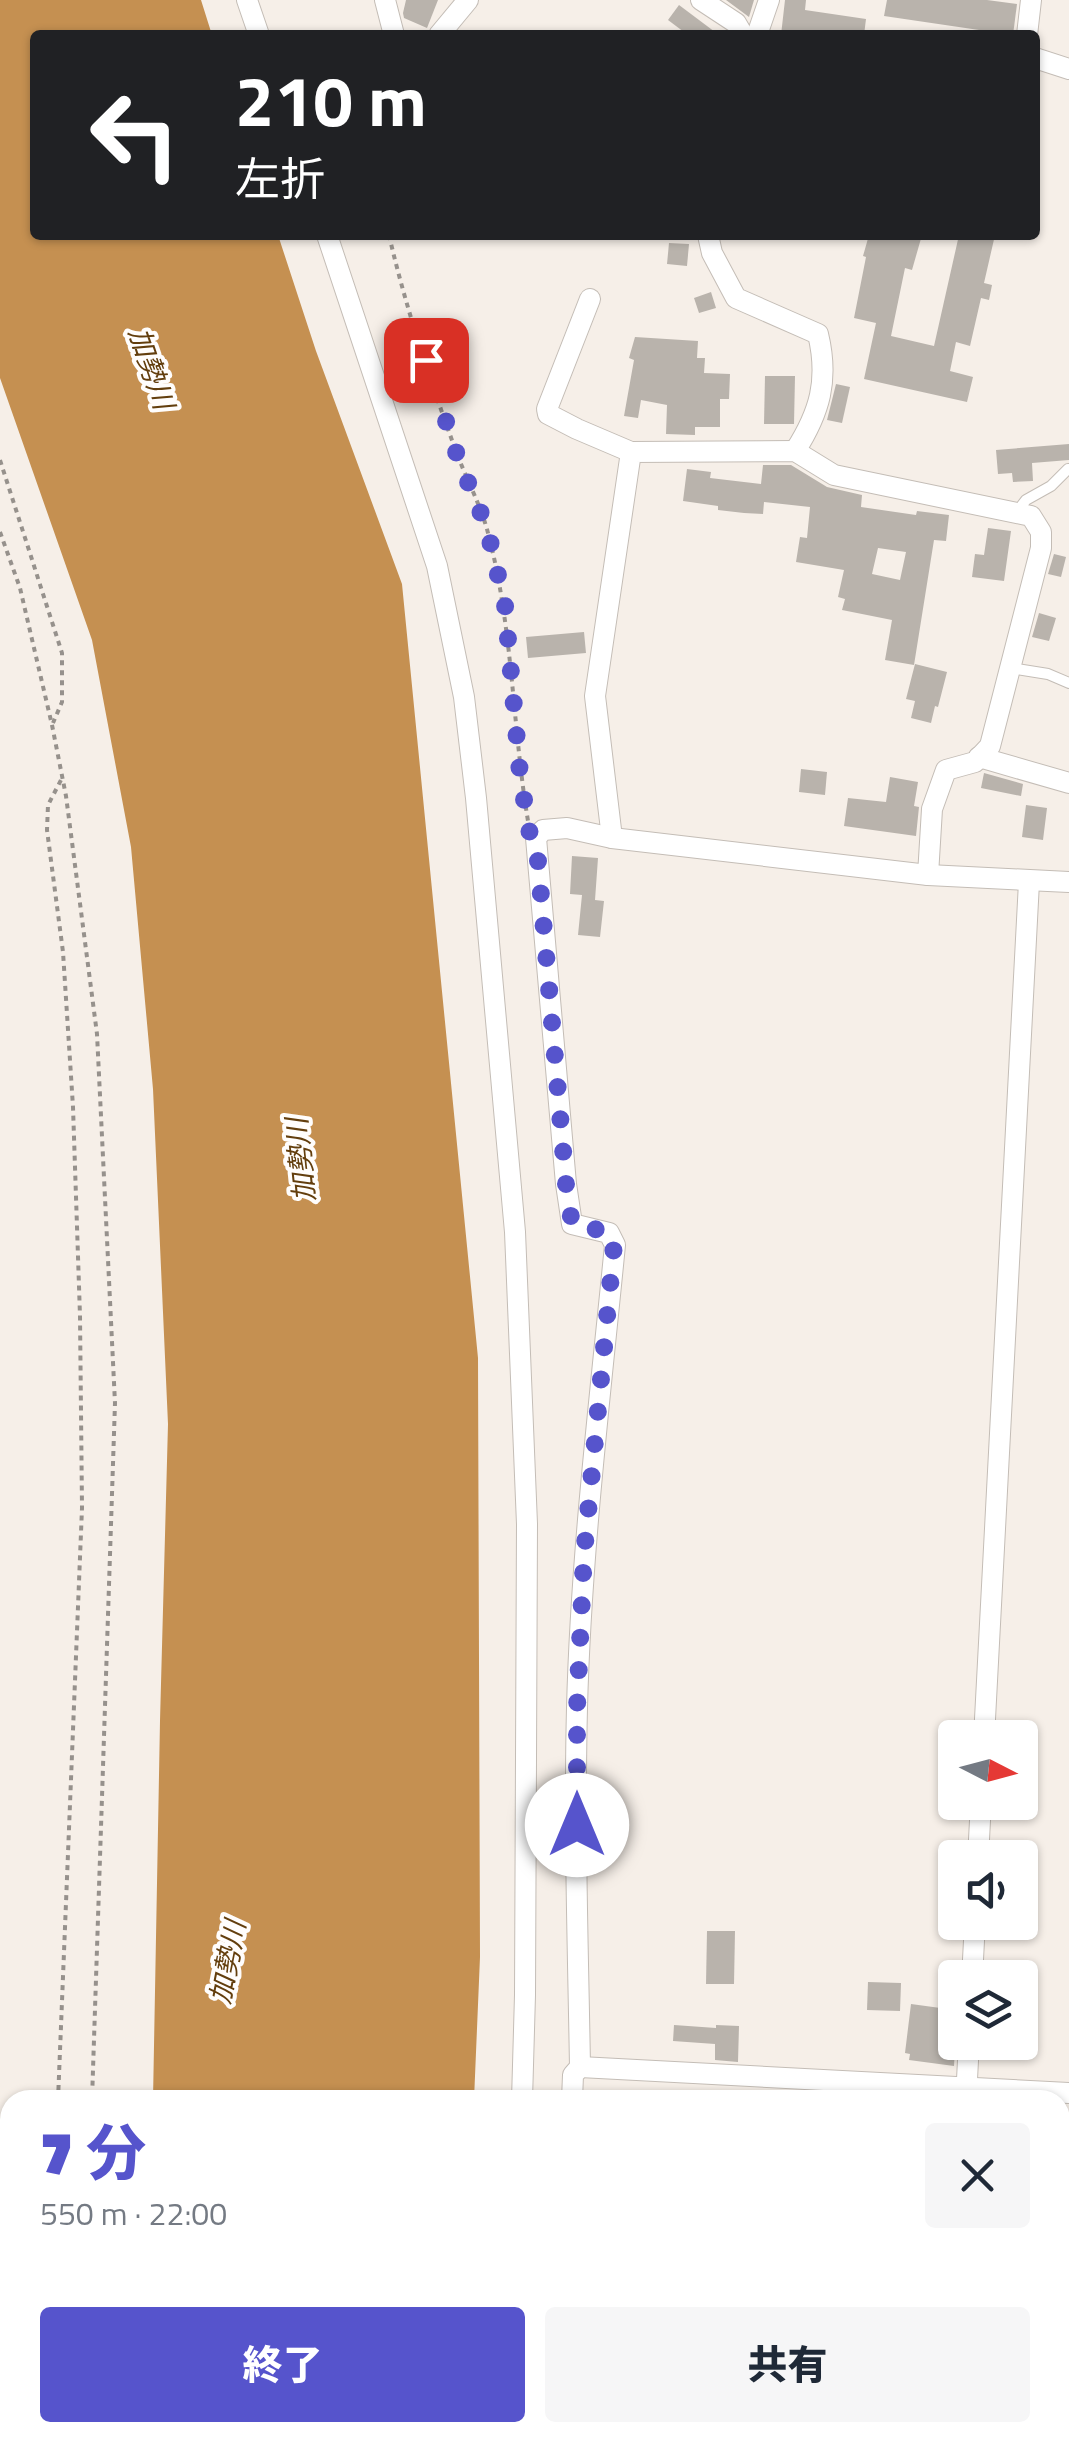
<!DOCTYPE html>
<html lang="ja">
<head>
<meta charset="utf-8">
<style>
  body { margin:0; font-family:"Titillium Web","Noto Sans JP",sans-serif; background:#f6f6f7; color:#1f2937; height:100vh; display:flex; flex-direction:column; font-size:38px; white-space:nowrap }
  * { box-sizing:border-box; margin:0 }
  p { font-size:32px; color:#747a83 }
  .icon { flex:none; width:55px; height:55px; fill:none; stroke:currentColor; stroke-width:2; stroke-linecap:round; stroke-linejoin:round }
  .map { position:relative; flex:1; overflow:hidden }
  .panel { position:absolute; left:0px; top:2090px; width:1070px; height:352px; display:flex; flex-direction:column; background:#fff; border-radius:30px 30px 0 0; box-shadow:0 2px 8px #0004 }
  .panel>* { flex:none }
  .top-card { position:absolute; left:30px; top:30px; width:1010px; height:210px; border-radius:10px; box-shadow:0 2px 8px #0004; background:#202124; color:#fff; overflow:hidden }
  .needle { width:65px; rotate:96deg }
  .buttons { position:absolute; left:938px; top:1720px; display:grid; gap:20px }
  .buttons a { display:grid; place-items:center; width:100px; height:100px; border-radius:10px; background:#fff; box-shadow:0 2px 8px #0004; font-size:50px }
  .pin { position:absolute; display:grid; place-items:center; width:85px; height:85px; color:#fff; margin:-42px; border-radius:20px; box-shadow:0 5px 15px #0006 }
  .me { position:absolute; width:110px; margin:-55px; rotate:0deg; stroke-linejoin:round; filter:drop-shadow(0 0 8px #0008) }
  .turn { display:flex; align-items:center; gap:35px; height:210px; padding:0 40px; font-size:45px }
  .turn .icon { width:130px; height:130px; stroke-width:2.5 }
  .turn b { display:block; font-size:70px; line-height:85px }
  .round { display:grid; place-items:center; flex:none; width:105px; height:105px; border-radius:10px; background:#f6f6f7 }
  .overview { display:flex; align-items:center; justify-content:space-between; height:170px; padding:0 40px }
  h1 { font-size:60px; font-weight:800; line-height:75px; color:#5654cc }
  .button { display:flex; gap:20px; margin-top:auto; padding:20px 40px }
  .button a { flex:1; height:115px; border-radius:10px; background:#5654cc; color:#fff; font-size:40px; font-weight:800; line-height:115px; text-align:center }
  .button a+a { background:#f6f6f7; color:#1f2937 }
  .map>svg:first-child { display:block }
  .water { fill:#c59051 }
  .building { fill:#b9b3ac; fill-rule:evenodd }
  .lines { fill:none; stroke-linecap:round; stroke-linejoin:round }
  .service-casing { stroke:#c4bdb6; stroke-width:12 }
  .minor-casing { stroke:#c4bdb6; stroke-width:22 }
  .path { stroke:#96918c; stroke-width:4; stroke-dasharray:5 5; stroke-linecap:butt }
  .service { stroke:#fff; stroke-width:10 }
  .minor { stroke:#fff; stroke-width:20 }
  .route { stroke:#5654cc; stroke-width:18; stroke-dasharray:0 32.4 }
  .labels { text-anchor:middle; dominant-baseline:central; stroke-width:8; stroke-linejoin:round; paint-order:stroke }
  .water-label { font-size:28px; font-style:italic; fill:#633e0d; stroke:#fffdfc }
</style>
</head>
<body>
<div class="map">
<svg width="1069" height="2441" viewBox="0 0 1069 2441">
  <rect width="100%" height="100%" fill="#f6efe8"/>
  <g class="water">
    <path d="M0 0H201L212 35H35V235H278L316 351 402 584 478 1358 480 1957 474 2100H153L160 1721 168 1424 153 1089 131 847 92 640 0 378Z"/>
    <path d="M143 2433 370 2432V2433L369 2441H143Z"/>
    <path d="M391 2433H461V2441H389Z"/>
  </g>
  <g class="building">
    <path d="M406 0H438L427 28 404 18 403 13Z"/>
    <path d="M726 0H754L749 17Z"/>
    <path d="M785 0H806L805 10 866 19 864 35H781Z"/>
    <path d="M887 0H987L1017 4 1013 35 884 16Z"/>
    <path d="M679 5 719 35H688L668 20Z"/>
    <path d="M869 235H922L912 270 905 268 891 336 934 346 959 235H995L984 283 992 285 989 300 981 298 970 346 956 342 950 371 973 377 967 402 864 379 876 323 854 318 866 257 863 256Z"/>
    <path d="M669 243 689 244 687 266 667 264Z"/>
    <path d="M711 292 716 308 699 313 694 298Z"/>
    <path d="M635 337 698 341 697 358H705L704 373 730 374 729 399H720V427H695V435L666 434 667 405 641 400 638 418 624 416 634 360 629 358Z"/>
    <path d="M765 376H795L794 424H764Z"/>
    <path d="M836 384 850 387 842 423 827 420Z"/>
    <path d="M1069 444V460L1032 463 1033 481 1013 482 1012 473 998 474 996 450Z"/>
    <path d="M763 465H791L827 487 862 495 861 507 916 515 917 511 949 515 946 541 934 540 914 665 885 660 892 620 842 610 845 599 838 597 844 570 796 562 800 537 807 538 810 507 764 502 763 514 744 513 718 510V506L683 501 687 469 711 472 710 478 761 484ZM878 548 906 552 900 580 872 574Z"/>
    <path d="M988 528 1011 531 1004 581 972 577 975 554 984 555Z"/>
    <path d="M1054 554 1066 557 1061 577 1048 574Z"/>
    <path d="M1039 613 1056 618 1049 641 1032 637Z"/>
    <path d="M584 632 586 653 528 658 526 637Z"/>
    <path d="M915 664 947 672 938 707 935 706 931 723 911 718 915 701 906 699Z"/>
    <path d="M801 769 827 772 825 795 799 792Z"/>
    <path d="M984 773 1023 784 1021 796 981 788Z"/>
    <path d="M890 777 918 782 914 806 919 807 916 836 844 826 848 798 886 802Z"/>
    <path d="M1026 805 1047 808 1043 840 1022 837Z"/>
    <path d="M572 856 598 858 595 900 604 901 600 937 578 935 582 895 570 894Z"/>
    <path d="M707 1931H735L734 1984H706Z"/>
    <path d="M868 1982 901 1983 900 2011 867 2010Z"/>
    <path d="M911 2004 955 2010 951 2049H955L954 2066 909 2060 910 2054 905 2053Z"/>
    <path d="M674 2025 716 2028V2025L739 2026 738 2062 715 2060V2044L673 2041Z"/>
  </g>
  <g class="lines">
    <g class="service-casing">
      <g id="service">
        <path d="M1016 513 1026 500 1051 486 1068 469"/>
        <path d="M1011 668 1048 674 1069 683"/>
      </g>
    </g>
    <g class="minor-casing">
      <g id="minor">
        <path d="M247 0 259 35"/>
        <path d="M385 0 394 35"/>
        <path d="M701 0 736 23 743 35"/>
        <path d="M439 35 468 0"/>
        <path d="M757 35 769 0"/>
        <path d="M1027 35 1031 0"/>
        <path d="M1035 58 1069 69"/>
        <path d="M327 235 437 566 464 697 476 798 515 1232 527 1524 525 1995 522 2100"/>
        <path d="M708 235 712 253 736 298 818 334C829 380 820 412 795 451"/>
        <path d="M590 299 547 409 548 414 577 429 631 452"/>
        <path d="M979 757 1069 783"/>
        <path d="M612 838 595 696 631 452 795 451 834 475 1031 516 1041 532V548L990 746 975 762 946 770 932 809 928 875"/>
        <path d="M984 1738 1029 882"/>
        <path d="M978 1858 981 1802"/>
        <path d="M972 1978 975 1922"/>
        <path d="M580 2067 1069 2093"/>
        <path d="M966 2098 969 2042"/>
        <path d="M572 2100 573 2075 580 2067C578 1947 574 1828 577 1708 581 1553 600 1399 615 1245L609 1233 572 1224 566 1184 536 838 543 830 567 828 612 838 928 875 1069 882"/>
        <path d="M503 2441 504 2432"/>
        <path d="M551 2441 552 2432"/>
        <path d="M949 2441V2432"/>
      </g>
    </g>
    <g class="path">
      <path d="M389 235C406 309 431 383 457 454 467 480 481 506 488 533 513 627 512 724 528 821"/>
      <path d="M0 460 62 653V702L53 723"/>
      <path d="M0 532 20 588 52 725 66 796 97 1034 115 1403 92 2100"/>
      <path d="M58 2100 82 1508 80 1316 73 1107 63 952 47 830 48 805 61 780"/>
      <path d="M42 2441V2432"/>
      <path d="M80 2441V2432"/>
    </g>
    <use href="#service" class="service"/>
    <use href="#minor" class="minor"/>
  </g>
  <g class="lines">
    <path class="route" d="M426 360 458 458 487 528 505 605 520 774 529 831 536 838 566 1184 572 1224 608 1232 614 1245 584 1554 577 1708V1825"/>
  </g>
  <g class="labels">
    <g class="water-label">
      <text transform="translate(152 368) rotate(71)">加勢川</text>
      <text transform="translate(300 1160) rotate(-96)">加勢川</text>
      <text transform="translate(227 1962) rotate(-79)">加勢川</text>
    </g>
  </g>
</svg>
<div class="buttons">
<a><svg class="needle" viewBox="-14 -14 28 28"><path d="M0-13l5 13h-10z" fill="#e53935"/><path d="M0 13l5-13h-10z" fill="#747a83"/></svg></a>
<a><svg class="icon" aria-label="sound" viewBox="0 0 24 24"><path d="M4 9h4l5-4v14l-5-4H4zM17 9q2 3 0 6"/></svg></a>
<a><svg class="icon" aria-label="layers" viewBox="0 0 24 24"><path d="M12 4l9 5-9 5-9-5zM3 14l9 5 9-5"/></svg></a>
</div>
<div class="pin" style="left:426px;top:360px;background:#d93025"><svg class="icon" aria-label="arrive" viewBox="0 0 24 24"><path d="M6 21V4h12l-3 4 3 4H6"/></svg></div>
<svg class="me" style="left:577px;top:1825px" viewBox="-20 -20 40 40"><circle r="19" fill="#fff"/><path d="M0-13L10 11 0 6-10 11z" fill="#5654cc"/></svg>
<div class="top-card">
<div class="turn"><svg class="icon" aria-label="left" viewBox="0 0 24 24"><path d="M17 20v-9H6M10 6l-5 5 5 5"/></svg><div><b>210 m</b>左折</div></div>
</div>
<section class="panel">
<div class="overview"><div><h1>7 分</h1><p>550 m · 22:00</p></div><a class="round"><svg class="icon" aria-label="close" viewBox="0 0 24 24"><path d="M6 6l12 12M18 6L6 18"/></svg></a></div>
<div class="button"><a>終了</a><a>共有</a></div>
</section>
</div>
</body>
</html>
